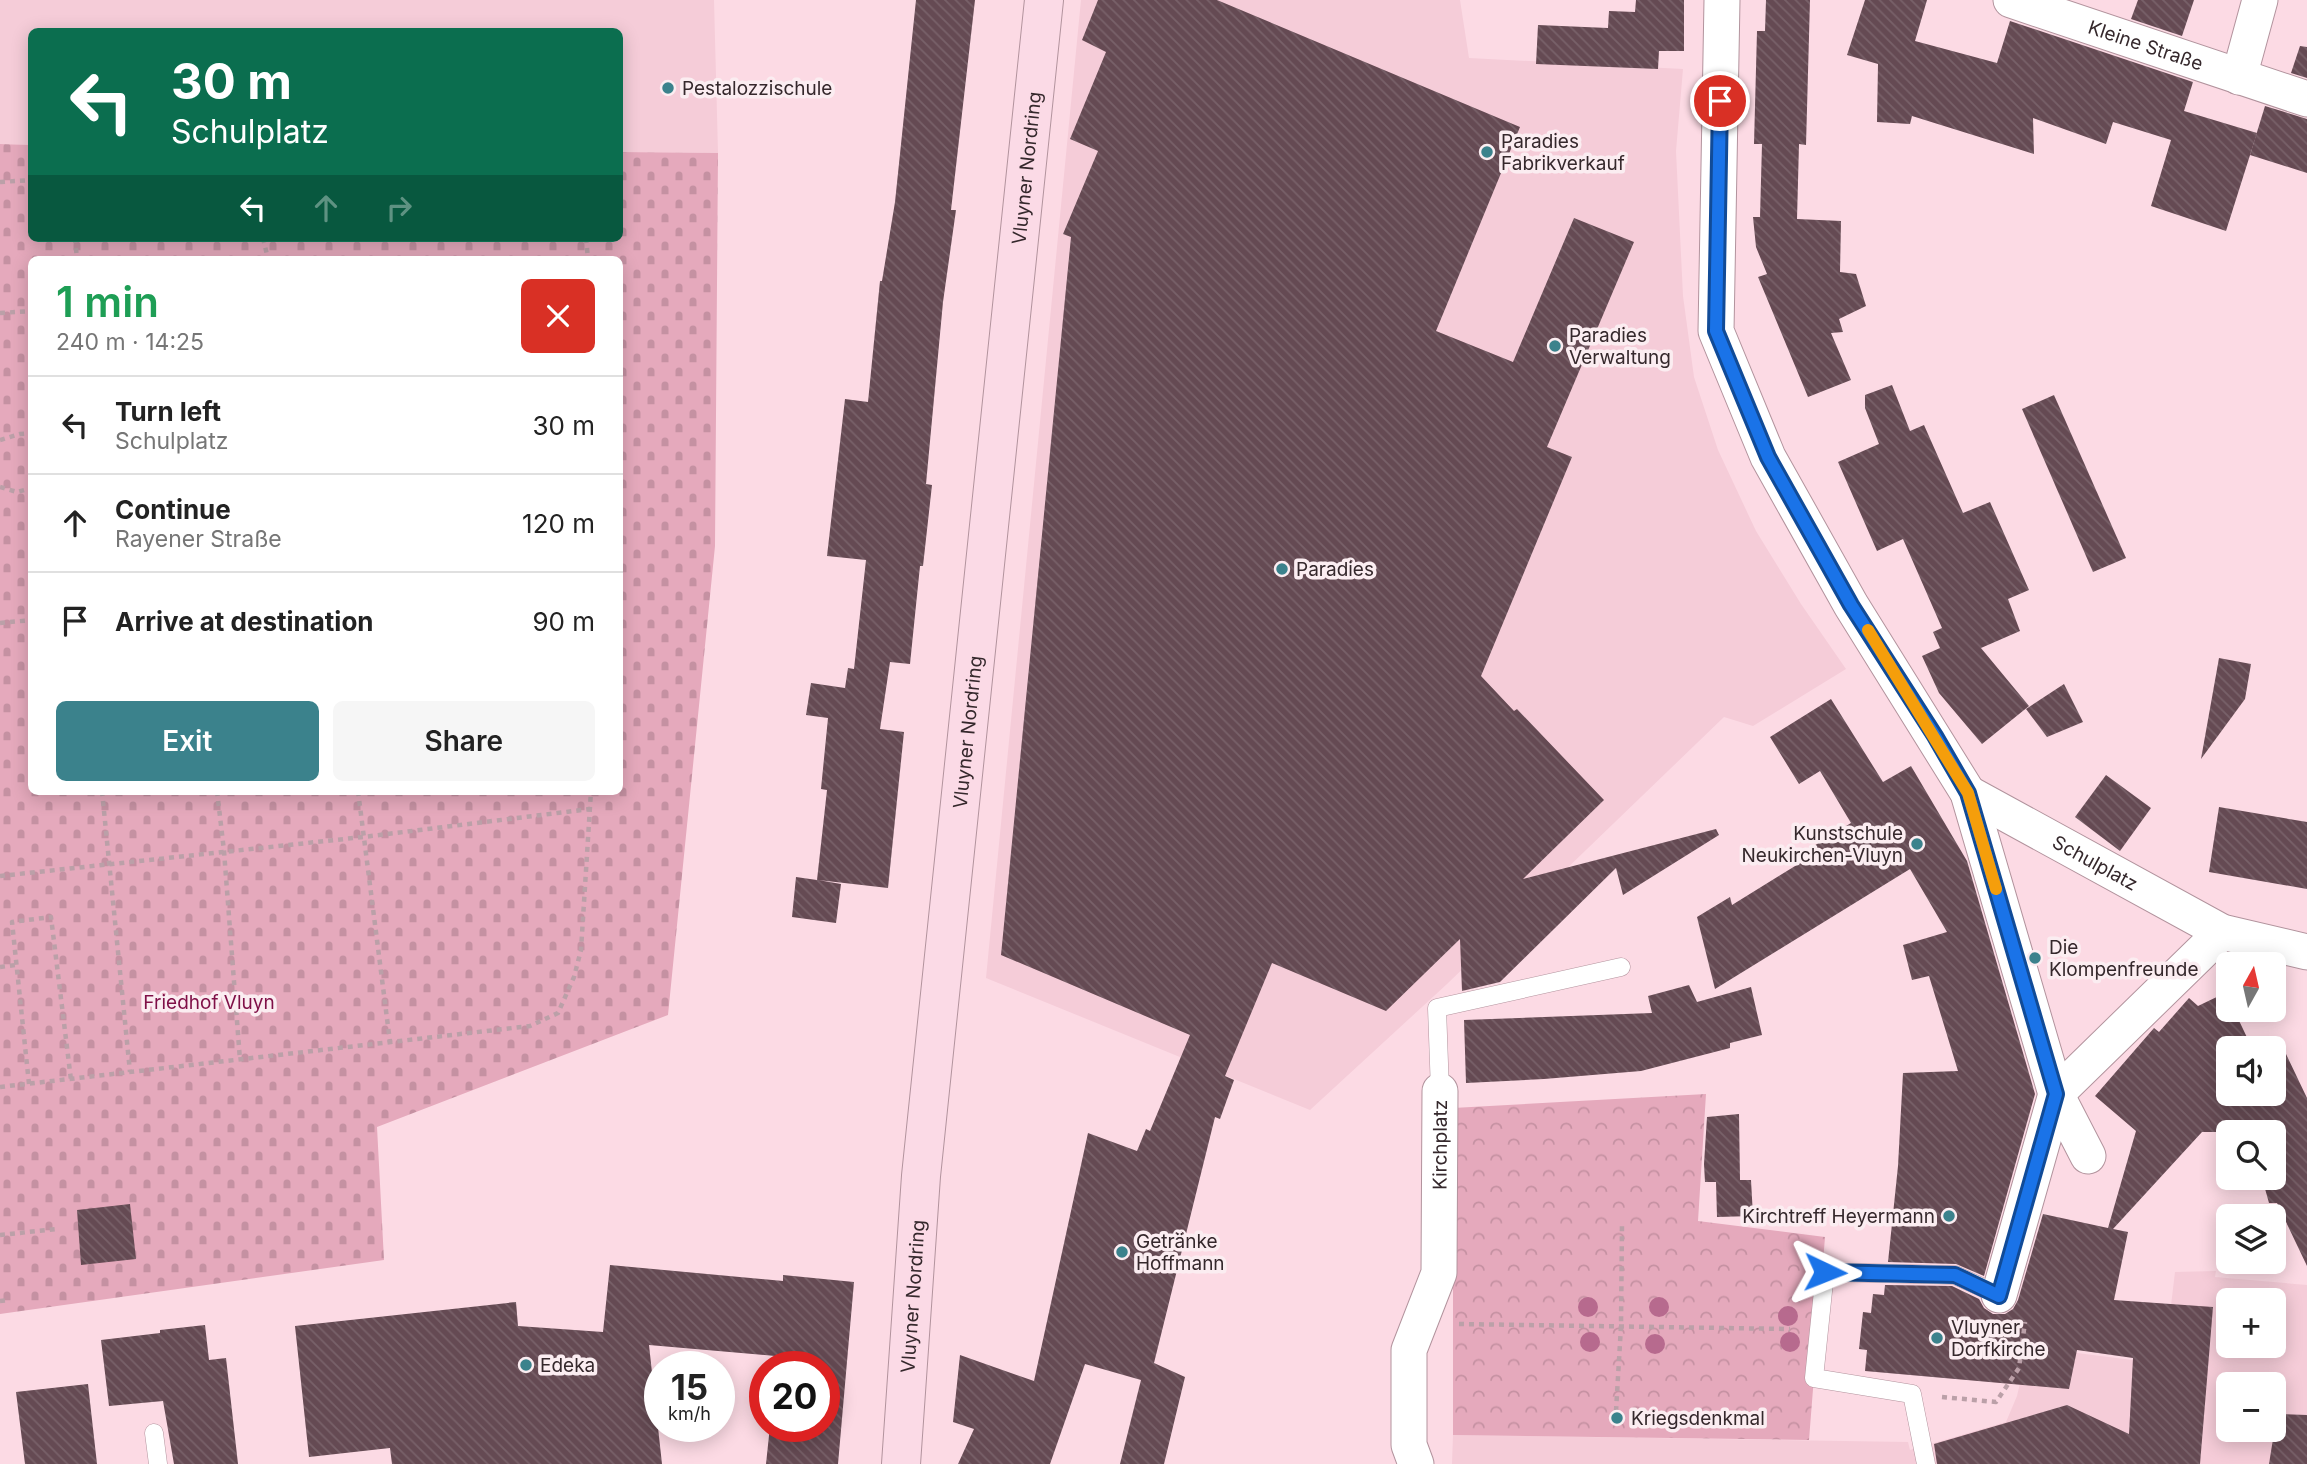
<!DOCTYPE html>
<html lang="en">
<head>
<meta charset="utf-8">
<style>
  body { margin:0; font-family:Inter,sans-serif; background:#f6f6f6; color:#222; height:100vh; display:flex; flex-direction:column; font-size:26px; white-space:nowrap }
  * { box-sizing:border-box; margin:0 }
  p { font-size:23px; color:#767676 }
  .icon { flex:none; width:38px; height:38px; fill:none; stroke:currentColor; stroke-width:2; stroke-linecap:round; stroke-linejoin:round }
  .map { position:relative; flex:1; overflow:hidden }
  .side { position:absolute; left:28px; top:256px; width:595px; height:539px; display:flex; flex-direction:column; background:#fff; border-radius:10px; box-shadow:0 4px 18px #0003 }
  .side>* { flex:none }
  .top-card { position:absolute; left:28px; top:28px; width:595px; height:214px; border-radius:10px; box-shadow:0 4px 18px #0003; background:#0b6e4f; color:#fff; overflow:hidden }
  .needle { width:46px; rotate:8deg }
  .tools { position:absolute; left:2216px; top:952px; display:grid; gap:14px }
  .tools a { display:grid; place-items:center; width:70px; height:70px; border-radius:10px; background:#fff; box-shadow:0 4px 18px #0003; font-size:35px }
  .speed { position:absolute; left:644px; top:1351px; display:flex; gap:14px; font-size:35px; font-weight:700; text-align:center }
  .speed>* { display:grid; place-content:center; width:91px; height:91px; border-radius:50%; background:#fff; box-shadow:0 4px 18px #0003; line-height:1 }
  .speed small { font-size:18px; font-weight:400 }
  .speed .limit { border:10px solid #d22; background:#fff; color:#111 }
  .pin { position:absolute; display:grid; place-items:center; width:60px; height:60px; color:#fff; margin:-30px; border:4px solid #fff; border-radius:50%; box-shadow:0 2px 7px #0007 }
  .me { position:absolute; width:77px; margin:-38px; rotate:92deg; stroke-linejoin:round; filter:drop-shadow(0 0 5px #0008) }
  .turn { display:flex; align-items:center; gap:24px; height:147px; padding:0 28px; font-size:32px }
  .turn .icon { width:91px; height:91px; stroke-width:2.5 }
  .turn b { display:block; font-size:49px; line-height:60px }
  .lanes { display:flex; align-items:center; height:66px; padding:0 28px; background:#0003; justify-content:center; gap:35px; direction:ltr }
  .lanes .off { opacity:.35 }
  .round { display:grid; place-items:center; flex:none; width:74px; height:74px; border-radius:10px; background:#f6f6f6 }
  .overview { display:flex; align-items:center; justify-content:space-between; height:119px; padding:0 28px }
  h1 { font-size:42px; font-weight:600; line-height:52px; color:#1e9e55 }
  .button { display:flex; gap:14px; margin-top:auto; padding:14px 28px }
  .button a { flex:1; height:80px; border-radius:10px; background:#3b828c; color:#fff; font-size:28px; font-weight:600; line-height:80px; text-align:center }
  .button a+a { background:#f6f6f6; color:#222 }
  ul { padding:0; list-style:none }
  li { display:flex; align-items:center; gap:21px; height:98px; padding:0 28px; border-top:2px solid #e0e0e0 }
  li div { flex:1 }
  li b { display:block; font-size:26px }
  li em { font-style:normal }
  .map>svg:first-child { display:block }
  .built { fill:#f5ccd8; fill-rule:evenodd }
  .cemetery { fill:url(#cemetery-stones); fill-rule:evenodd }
  .park { fill:url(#park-crowns) }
  .building { fill:url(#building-back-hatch) }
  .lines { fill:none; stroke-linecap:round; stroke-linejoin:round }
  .lane-casing { stroke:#b2939d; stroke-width:19 }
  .street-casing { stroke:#b2939d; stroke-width:37 }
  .secondary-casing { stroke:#b2939d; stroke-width:40 }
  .path { stroke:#bba0a8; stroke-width:4.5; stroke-dasharray:5 5; stroke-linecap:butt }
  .lane { stroke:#fff; stroke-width:18 }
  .street { stroke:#fff; stroke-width:35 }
  .secondary { stroke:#fbdae6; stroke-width:38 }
  .tree { fill:#b76a8e }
  .route-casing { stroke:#114b97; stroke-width:18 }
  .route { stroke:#1a73e8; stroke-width:12 }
  .slow { stroke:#f59e0b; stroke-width:12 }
  .poi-dot { fill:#3b828c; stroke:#fbedf1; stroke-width:2.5 }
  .labels { text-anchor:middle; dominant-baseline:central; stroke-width:7; stroke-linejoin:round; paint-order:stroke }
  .street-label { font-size:19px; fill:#35282c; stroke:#fbedf1 }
  .poi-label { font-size:19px; fill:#35282c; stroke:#fbedf1; text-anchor:start }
  .park-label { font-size:19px; fill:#7f0f47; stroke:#fbedf1 }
</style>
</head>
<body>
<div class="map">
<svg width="2307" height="1464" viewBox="0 0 2307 1464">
  <defs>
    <pattern id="cemetery-stones" width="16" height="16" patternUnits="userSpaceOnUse" patternTransform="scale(1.75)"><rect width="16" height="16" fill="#e5a9bc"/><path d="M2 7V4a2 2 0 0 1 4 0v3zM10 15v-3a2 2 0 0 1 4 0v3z" fill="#c591a2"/></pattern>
    <pattern id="park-crowns" width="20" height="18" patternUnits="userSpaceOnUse" patternTransform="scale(1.75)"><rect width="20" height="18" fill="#e5a9bc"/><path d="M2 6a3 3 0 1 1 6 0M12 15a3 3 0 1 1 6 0" fill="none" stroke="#c591a2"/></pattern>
    <pattern id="building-back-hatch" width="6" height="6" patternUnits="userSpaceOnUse" patternTransform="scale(1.75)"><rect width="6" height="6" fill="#654a53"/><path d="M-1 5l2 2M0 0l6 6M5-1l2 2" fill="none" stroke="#786169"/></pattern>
  </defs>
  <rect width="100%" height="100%" fill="#fcdae4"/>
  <g class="built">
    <path d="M0 0H714L718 153 620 152V32H32L31 145 0 144Z"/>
    <path d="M1081 0H1460L1469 58 1683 69 1676 151 1683 296 1694 377 1718 450 1756 531 1801 604 1846 669 1753 726 1724 717 1447 984 1310 1110 986 978Z"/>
    <path d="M2216 1271 2215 1277 2307 1285V1464H1452L1453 1435 1908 1442 1910 1450 2006 1422 2017 1396 2031 1336 2077 1353 2164 1364 2175 1272ZM2228 1300H2273V1346H2228ZM2228 1384H2273V1430H2228Z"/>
  </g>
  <path class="cemetery" d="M0 144 31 145 32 238H620V152L718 153 715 546 668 1015 377 1127 384 1260 0 1314ZM32 259H620V791H32Z"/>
  <path class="park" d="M1706 1094 1698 1221 1825 1237 1809 1440 1453 1435V1108Z"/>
  <g class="building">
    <path d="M916 0H975L951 210H956L943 302 926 484 932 485 923 566H920L910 664 890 662 880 729 904 732 888 888 818 880 841 884 836 923 792 917 796 877 817 880 827 790 821 789 828 718 806 715 811 683 845 688 848 668 854 669 866 560 827 556 845 399 868 402 880 281H882L895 202Z"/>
    <path d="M1098 0H1217L1520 127 1436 331 1513 362 1574 218 1634 242 1547 447 1572 457 1481 676 1514 711 1517 709 1604 800 1523 879 1716 829 1719 835 1623 895 1616 868 1500 982 1462 991 1460 939 1386 1011 1272 963 1225 1076 1234 1080 1220 1119 1215 1117 1154 1363 1185 1377 1164 1464H1120L1141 1380 1085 1364 1050 1464H958L974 1429 953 1422 960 1355 1034 1381 1088 1133 1137 1151 1146 1129 1150 1131 1190 1035 1001 955 1071 237 1063 234 1098 151 1070 139 1106 52 1082 40Z"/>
    <path d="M1636 0H1684V51H1659L1658 69 1536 64 1538 25 1608 28 1609 11 1635 12Z"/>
    <path d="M1766 0H1810L1806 145 1799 144 1797 219 1841 221 1840 272 1856 274 1866 306 1839 319 1843 332 1831 333 1851 380 1808 397 1758 277 1767 274 1756 247 1753 217H1760L1762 144H1754L1757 31H1765Z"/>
    <path d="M1865 0H1927L1915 41 1997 63 2010 21 2193 82 2184 111 2257 133 2226 231 2151 206 2171 140 2113 122 2106 144 2033 118 2034 154 1912 116 1910 124 1877 122 1878 64 1847 55Z"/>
    <path d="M2138 0H2194L2182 36 2131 19Z"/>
    <path d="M2300 46 2307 47V78L2291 73Z"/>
    <path d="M2265 106 2307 119V173L2250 155Z"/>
    <path d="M1892 385 1910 431 1924 425 1963 513 1990 502 2029 590 2008 599 2020 631 1981 648 2029 706 1982 744 1939 693 1922 656 1940 648 1933 632 1942 628 1903 539 1877 551 1838 462 1879 444 1865 408V395Z"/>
    <path d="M2054 395 2126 558 2093 572 2022 409Z"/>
    <path d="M2219 658 2251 664 2245 699 2201 759Z"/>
    <path d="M2064 684 2083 722 2047 737 2026 709Z"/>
    <path d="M1831 699 1883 782 1911 766 1967 861 2035 1094 1984 1276 1956 1264 1888 1262 1898 1166 1903 1073 1958 1071 1929 976 1912 980 1903 945 1947 932 1910 869 1715 989 1697 917 1730 897 1732 905 1800 863 1796 857 1851 823 1820 771 1799 784 1770 737Z"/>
    <path d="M2106 775 2151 808 2120 851 2075 817Z"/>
    <path d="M2219 807 2307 822V889L2209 872Z"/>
    <path d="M1689 985 1697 1002 1751 987 1762 1035 1730 1043V1048L1641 1071 1544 1079 1466 1083 1464 1020 1652 1013 1648 996Z"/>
    <path d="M2225 993 2228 998V1010H2234L2252 1048H2228V1094H2273V1060L2286 1054 2307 1098V1266L2277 1203H2269L2262 1178H2273V1132H2202L2113 1229 2128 1232 2114 1300 2213 1307 2200 1464H1937L1934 1444 2067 1405 2129 1434 2133 1358 2077 1350 2069 1389 1865 1371 1867 1350 1859 1349 1863 1312 1871 1313 1873 1294 1884 1295 1885 1285 1952 1286 1979 1299 1984 1308 1993 1314H2005L2013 1309 2018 1300 2043 1214 2108 1228 2136 1131 2095 1096 2154 1028 2159 1032 2189 998 2198 1006Z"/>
    <path d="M1739 1114 1740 1180H1751L1753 1216 1717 1217 1716 1182H1705L1704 1164 1707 1117Z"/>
    <path d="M130 1204 136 1259 81 1265 77 1210Z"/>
    <path d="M610 1265 783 1281V1275L854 1282 838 1464H766L770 1426H824V1367H775V1356L649 1345 662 1464H392L390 1448 309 1457 295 1326 516 1302 518 1326 603 1332Z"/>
    <path d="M205 1325 209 1360 226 1358 238 1464H174L163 1401 109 1406 101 1340 160 1333V1330Z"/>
    <path d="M88 1384 97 1464H25L16 1392Z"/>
    <path d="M2277 1414 2307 1415V1464H2269Z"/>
  </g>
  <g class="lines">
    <g class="lane-casing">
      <g id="lane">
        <path d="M1440 1091 1437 1008 1621 967"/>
        <path d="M154 1433 158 1464"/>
        <path d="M1926 1464 1912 1394 1814 1378 1825 1272 1955 1275 1999 1295"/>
      </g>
    </g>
    <g class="street-casing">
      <g id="street">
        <path d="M1722 0 1716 331 1768 457 1851 605 1968 793 2056 1094 2088 1156"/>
        <path id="s1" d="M2011 0 2307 99"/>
        <path d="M2239 77 2260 0"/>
        <path id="s2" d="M1968 793 2222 932 2307 952"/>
        <path d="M1999 1295 2056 1094 2222 932"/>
        <path id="s3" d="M1416 1464 1409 1445V1350L1439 1273 1440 1091"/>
      </g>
    </g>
    <g class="secondary-casing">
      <g id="secondary">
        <path id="s4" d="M901 1464 921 1176 1044 0"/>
      </g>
    </g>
    <g class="path">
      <path d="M0 182 32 180"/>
      <path d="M75 238 77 259"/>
      <path d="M263 238 268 259"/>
      <path d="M586 238 588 259"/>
      <path d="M0 313 32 311"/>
      <path d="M0 440 20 434 32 433"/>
      <path d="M0 487 17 492 32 488"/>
      <path d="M0 623 32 620"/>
      <path d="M102 791 130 1072"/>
      <path d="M217 791 224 851 240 1060"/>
      <path d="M358 791 390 1042"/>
      <path d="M0 876 363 837 590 809"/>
      <path d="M0 967 16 965"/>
      <path d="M29 1084 12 922 51 917 71 1080"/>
      <path d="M0 1087 530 1026 558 1013 574 977 581 950 591 791"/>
      <path d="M0 1235 57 1229"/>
      <path d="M0 1301 10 1300"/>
      <path d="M1459 1324 1790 1329"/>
      <path d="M1942 1397 1996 1402 2019 1368 2025 1322"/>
      <path d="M1616 1411 1621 1326 1622 1222"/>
    </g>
    <use href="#lane" class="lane"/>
    <use href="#street" class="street"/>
    <use href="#secondary" class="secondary"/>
  </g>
  <g class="tree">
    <circle cx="1588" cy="1307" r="10"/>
    <circle cx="1659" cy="1307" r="10"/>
    <circle cx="1788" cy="1316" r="10"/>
    <circle cx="1590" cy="1342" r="10"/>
    <circle cx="1790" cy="1342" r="10"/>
    <circle cx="1655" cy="1344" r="10"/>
  </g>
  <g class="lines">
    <g class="route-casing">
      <path id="route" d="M1720 101 1716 331 1768 457 1851 605 1935 736 1968 793 2056 1094 1999 1296 1955 1275 1825 1272"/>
    </g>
    <use href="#route" class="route"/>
    <path class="slow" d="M1868 630 1968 793 1996 889"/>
  </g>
  <g class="poi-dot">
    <circle cx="668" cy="88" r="7"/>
    <circle cx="1487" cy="152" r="7"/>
    <circle cx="1555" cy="346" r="7"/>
    <circle cx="1282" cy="569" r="7"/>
    <circle cx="1917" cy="844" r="7"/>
    <circle cx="2035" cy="958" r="7"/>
    <circle cx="1949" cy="1216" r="7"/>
    <circle cx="1122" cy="1252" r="7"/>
    <circle cx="1937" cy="1338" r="7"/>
    <circle cx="526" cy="1365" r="7"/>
    <circle cx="1617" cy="1418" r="7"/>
  </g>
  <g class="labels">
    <g class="street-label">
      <text stroke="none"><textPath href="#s1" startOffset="142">Kleine Straße</textPath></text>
      <text stroke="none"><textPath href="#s4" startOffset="1302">Vluyner Nordring</textPath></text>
      <text stroke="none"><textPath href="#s4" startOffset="735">Vluyner Nordring</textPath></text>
      <text stroke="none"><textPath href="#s2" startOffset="145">Schulplatz</textPath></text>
      <text stroke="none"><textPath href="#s3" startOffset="326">Kirchplatz</textPath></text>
      <text stroke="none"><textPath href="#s4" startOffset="168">Vluyner Nordring</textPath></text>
    </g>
    <g class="poi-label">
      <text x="682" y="88">Pestalozzischule</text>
      <text x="1501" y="141">Paradies<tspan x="1501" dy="22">Fabrikverkauf</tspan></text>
      <text x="1569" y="335">Paradies<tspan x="1569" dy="22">Verwaltung</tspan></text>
      <text x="1296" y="569">Paradies</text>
      <text x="1903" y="833" text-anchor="end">Kunstschule<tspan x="1903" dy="22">Neukirchen-Vluyn</tspan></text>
      <text x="2049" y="947">Die<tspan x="2049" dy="22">Klompenfreunde</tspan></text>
      <text x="1935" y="1216" text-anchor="end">Kirchtreff Heyermann</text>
      <text x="1136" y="1241">Getränke<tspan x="1136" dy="22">Hoffmann</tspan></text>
      <text x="1951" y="1327">Vluyner<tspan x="1951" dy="22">Dorfkirche</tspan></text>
      <text x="540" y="1365">Edeka</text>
      <text x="1631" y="1418">Kriegsdenkmal</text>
    </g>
    <g class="park-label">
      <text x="209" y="1002">Friedhof Vluyn</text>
    </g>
  </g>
</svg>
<div class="tools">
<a><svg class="needle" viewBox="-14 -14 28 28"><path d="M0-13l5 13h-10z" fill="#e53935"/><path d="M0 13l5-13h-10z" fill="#767676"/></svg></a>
<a><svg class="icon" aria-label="sound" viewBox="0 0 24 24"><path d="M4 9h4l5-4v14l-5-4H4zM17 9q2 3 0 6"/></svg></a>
<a><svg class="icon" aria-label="search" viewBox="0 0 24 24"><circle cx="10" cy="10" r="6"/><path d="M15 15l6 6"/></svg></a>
<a><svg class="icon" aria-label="layers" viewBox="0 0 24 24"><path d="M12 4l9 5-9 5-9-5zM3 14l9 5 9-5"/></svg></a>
<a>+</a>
<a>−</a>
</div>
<div class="speed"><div>15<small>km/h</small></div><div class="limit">20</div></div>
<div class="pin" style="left:1720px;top:101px;background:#d93025"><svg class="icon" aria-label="arrive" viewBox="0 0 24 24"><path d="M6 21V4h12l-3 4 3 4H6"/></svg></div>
<svg class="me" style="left:1825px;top:1272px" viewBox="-20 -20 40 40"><path d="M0-17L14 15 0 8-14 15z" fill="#1a73e8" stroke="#fff" stroke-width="4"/></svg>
<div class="top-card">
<div class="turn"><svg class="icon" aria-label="left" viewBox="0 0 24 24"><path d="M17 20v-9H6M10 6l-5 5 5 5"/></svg><div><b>30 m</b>Schulplatz</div></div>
<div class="lanes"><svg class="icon" aria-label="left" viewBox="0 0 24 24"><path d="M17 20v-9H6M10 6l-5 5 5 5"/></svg><svg class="icon off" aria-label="ahead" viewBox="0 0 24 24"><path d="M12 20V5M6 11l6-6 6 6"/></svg><svg class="icon off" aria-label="right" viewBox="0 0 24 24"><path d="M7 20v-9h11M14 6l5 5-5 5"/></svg></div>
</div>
<section class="side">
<div class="overview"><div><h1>1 min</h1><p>240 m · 14:25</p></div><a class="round" style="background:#d93025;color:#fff"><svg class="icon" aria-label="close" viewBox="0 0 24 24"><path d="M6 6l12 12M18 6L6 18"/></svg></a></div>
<ul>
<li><svg class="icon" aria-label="left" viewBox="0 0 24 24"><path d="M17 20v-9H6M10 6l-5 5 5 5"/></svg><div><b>Turn left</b><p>Schulplatz</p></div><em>30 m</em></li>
<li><svg class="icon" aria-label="ahead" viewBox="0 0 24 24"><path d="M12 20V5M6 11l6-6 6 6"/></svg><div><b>Continue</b><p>Rayener Straße</p></div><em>120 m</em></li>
<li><svg class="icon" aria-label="arrive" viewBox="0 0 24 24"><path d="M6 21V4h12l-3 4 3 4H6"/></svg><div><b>Arrive at destination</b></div><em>90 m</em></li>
</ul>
<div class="button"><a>Exit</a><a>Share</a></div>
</section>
</div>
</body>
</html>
